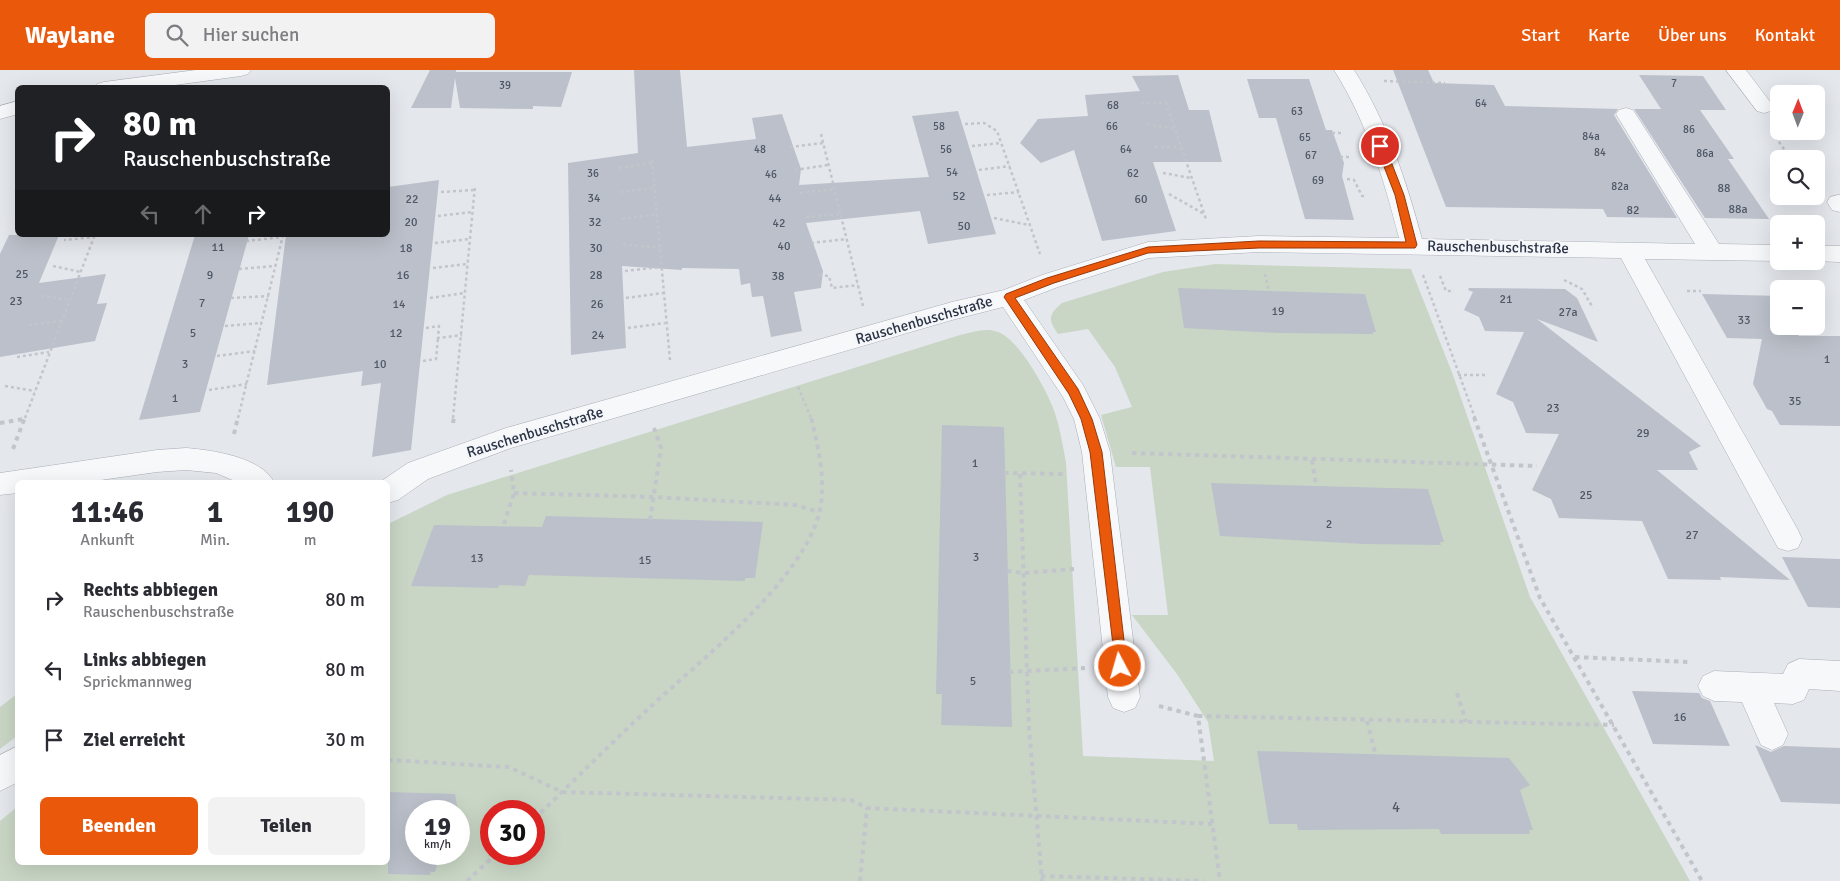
<!DOCTYPE html>
<html lang="de">
<head>
<meta charset="utf-8">
<style>
  body { margin:0; font-family:Signika,sans-serif; background:#f2f2f3; color:#2b2b33; height:100vh; display:flex; flex-direction:column; font-size:19px; white-space:nowrap }
  * { box-sizing:border-box; margin:0 }
  p { font-size:16px; color:#7c7c81 }
  .icon { flex:none; width:28px; height:28px; fill:none; stroke:currentColor; stroke-width:2; stroke-linecap:round; stroke-linejoin:round }
  .map { position:relative; flex:1; overflow:hidden }
  .side { position:absolute; left:15px; top:410px; width:375px; height:385px; display:flex; flex-direction:column; background:#fff; border-radius:8px; box-shadow:0 5px 20px #0002 }
  .side>* { flex:none }
  .hud { position:absolute; left:15px; top:15px; width:375px; height:152px; border-radius:8px; box-shadow:0 5px 20px #0002; background:#202124; color:#fff; overflow:hidden }
  .needle { width:32px; rotate:1deg }
  .buttons { position:absolute; left:1770px; top:15px; display:grid; gap:10px }
  .buttons a { display:grid; place-items:center; width:55px; height:55px; border-radius:8px; background:#fff; box-shadow:0 5px 20px #0002; font-size:25px }
  .speed { position:absolute; left:405px; top:730px; display:flex; gap:10px; font-size:25px; font-weight:700; text-align:center }
  .speed>* { display:grid; place-content:center; width:65px; height:65px; border-radius:50%; background:#fff; box-shadow:0 5px 20px #0002; line-height:1 }
  .speed small { font-size:12px; font-weight:400 }
  .speed .limit { border:8px solid #d22; background:#fff; color:#111 }
  .pin { position:absolute; display:grid; place-items:center; width:42px; height:42px; color:#fff; margin:-21px; border:2px solid #fff; border-radius:50%; box-shadow:0 1px 5px #0007 }
  .me { position:absolute; width:55px; margin:-28px; rotate:354deg; stroke-linejoin:round; filter:drop-shadow(0 0 4px #0008) }
  .turn { display:flex; align-items:center; gap:18px; height:105px; padding:0 25px; font-size:22px }
  .turn .icon { width:65px; height:65px; stroke-width:2.5 }
  .turn b { display:block; font-size:35px; line-height:42px }
  .lanes { display:flex; align-items:center; height:48px; padding:0 25px; background:#0003; justify-content:center; gap:25px; direction:ltr }
  .lanes .off { opacity:.35 }
  .eta { display:flex; justify-content:space-evenly; align-items:center; height:85px; text-align:center }
  .eta b { font-size:30px; font-weight:800; line-height:35px }
  .button { display:flex; gap:10px; margin-top:auto; padding:10px 25px }
  .button a { flex:1; height:58px; border-radius:8px; background:#ea580c; color:#fff; font-size:20px; font-weight:800; line-height:58px; text-align:center }
  .button a+a { background:#f2f2f3; color:#2b2b33 }
  ul { padding:0; list-style:none }
  li { display:flex; align-items:center; gap:15px; height:70px; padding:0 25px }
  li div { flex:1 }
  li b { display:block; font-size:19px }
  li em { font-style:normal }
  header { display:flex; align-items:center; gap:30px; box-sizing:border-box; height:70px; padding:0 25px; background:#ea580c; color:#fff }
  header strong { font-size:24px }
  nav { display:flex; gap:28px; margin-inline-start:auto; font-size:18px }
  .search { width:350px; height:45px; background:#f2f2f3; display:flex; align-items:center; gap:12px; box-sizing:border-box; padding:0 18px; border-radius:8px; color:#7c7c81; font-size:19px }
  .map>svg:first-child { display:block }
  .green { fill:#c9d6c5; fill-rule:evenodd }
  .building { fill:#bbc0ca }
  .lines { fill:none; stroke-linecap:round; stroke-linejoin:round }
  .minor-casing { stroke:#a9aeb7; stroke-width:1 }
  .path-far1 { stroke:#c2c5cb; stroke-width:2.5; stroke-dasharray:3 3; stroke-linecap:butt }
  .path { stroke:#c2c5cb; stroke-width:4; stroke-dasharray:4.5 4.5; stroke-linecap:butt }
  .minor { fill:#f7f8fa; fill-rule:evenodd }
  .route { fill:#ea580c; stroke:#983908 }
  .labels { text-anchor:middle; dominant-baseline:central; stroke-width:4; stroke-linejoin:round; paint-order:stroke }
  .far-number-label { font-size:11px; fill:#4f5766 }
  .number-label { font-size:12px; fill:#4f5766 }
  .street-label { font-size:15px; fill:#2b3445; stroke:#f4f6f9 }
  .near-number-label { font-size:15px; fill:#4f5766 }
</style>
</head>
<body>
<header>
<strong>Waylane</strong>
<div class="search"><svg class="icon" aria-label="search" viewBox="0 0 24 24"><circle cx="10" cy="10" r="6"/><path d="M15 15l6 6"/></svg>Hier suchen</div>
<nav><a>Start</a><a>Karte</a><a>Über uns</a><a>Kontakt</a></nav>
</header>
<div class="map">
<svg width="1840" height="811" viewBox="0 0 1840 811">
  <rect width="100%" height="100%" fill="#e4e7ec"/>
  <g class="green">
    <path d="M1215 194 1411 199 1453 305 1530 527 1690 811H0V751L17 737 18 792H388V454L447 425 960 265C973 262 986 257 998 262 1019 269 1048 322 1055 343 1060 359 1063 376 1066 393L1083 686 1214 691 1208 652 1177 604 1132 545H1168L1150 397H1116L1101 345 1132 337 1115 297 1088 259 1058 264C1048 249 1048 245 1062 233L1163 202ZM416 741H459V784H416ZM491 741H534V784H491Z"/>
    <path d="M17 624V666L0 679V637Z"/>
  </g>
  <g class="building">
    <path d="M430 0H456V2H572L561 37 533 36V39L460 38 455 8 451 38H411Z"/>
    <path d="M634 0H680L687 77 756 69 752 48 782 44 801 99 799 115 929 107 912 46 958 41 996 164 928 174 920 141 806 153 823 201 821 218 794 222 802 261 771 267 763 226 752 227 750 213 741 215 739 199 682 198V200L622 196 626 278 571 285 568 93 638 83Z"/>
    <path d="M1393 0H1428L1434 13 1494 15 1505 36 1618 39 1614 45 1677 148 1607 147 1603 139 1446 137Z"/>
    <path d="M1178 5 1189 40H1209L1222 92H1153L1176 161 1102 171 1074 80 1041 93 1020 73 1038 49 1088 46 1085 25 1140 21 1132 6Z"/>
    <path d="M1639 5 1703 6 1726 40H1700L1734 89H1728L1769 149 1705 148 1634 39H1661Z"/>
    <path d="M1247 9H1309L1326 60H1332L1344 93 1342 106 1354 150 1305 149 1276 48H1259Z"/>
    <path d="M439 110 411 380 372 387 381 313 361 316 363 301 267 315 286 165H388V117Z"/>
    <path d="M9 165H59L39 213 106 204 97 234 107 233 95 271 0 287V184Z"/>
    <path d="M195 165H249L200 342 139 350Z"/>
    <path d="M1178 218 1365 224 1376 262H1373V264L1279 263 1184 258Z"/>
    <path d="M1469 218 1565 219 1577 228 1598 272 1537 249 1701 376 1689 382 1698 400H1657L1790 510 1720 507 1721 510 1668 509 1642 451 1559 448 1551 429 1532 420 1559 364 1526 363 1513 332 1496 324 1524 262 1485 261 1479 247 1464 240 1473 222 1468 220Z"/>
    <path d="M1702 224 1779 226V256H1793L1799 266H1840V356L1780 355 1772 341 1767 339 1753 314 1762 269 1727 268Z"/>
    <path d="M942 355 1004 357 1012 657 941 655 942 624H936Z"/>
    <path d="M1211 413 1428 419 1444 472H1440L1441 475 1365 474 1220 466Z"/>
    <path d="M546 446 763 452 755 508H745V511L529 505 525 516 499 515 498 518 411 516 434 455 542 457Z"/>
    <path d="M1782 487 1840 489V538L1808 537Z"/>
    <path d="M1632 621 1699 623 1702 628 1710 631 1730 676 1653 674Z"/>
    <path d="M1755 675 1771 682 1784 676 1840 678V734L1781 732Z"/>
    <path d="M1257 681 1509 688 1530 715 1520 720 1533 760H1529L1530 764H1441L1439 759 1298 760 1297 754H1269Z"/>
    <path d="M388 722 455 724 458 741H416V784H440L435 802H431L430 805 388 804Z"/>
  </g>
  <g class="lines">
    <g class="minor-casing">
      <g id="minor">
        <path d="M196 0H251L248 4 241 6 153 18H94L97 14 104 12Z"/>
        <path d="M1334 0H1354C1387 52 1406 110 1422 169L1695 174 1616 44 1619 40 1626 38 1633 40 1719 174 1779 175V191L1645 189 1798 460 1802 469 1798 478 1788 481 1778 478 1621 188 1259 182 1149 188 1058 217 1024 230 1083 315 1100 349 1110 382 1140 627 1135 638 1124 642 1113 638 1108 627 1082 382 1074 349 1063 327 1003 237 952 250 511 378 428 409 398 430 388 433V412H380L408 393 506 358 952 232 1004 220 1042 205 1148 172 1259 166 1399 168C1384 110 1367 52 1334 0Z"/>
        <path d="M1726 0H1746L1774 37 1771 41 1764 43 1757 41Z"/>
        <path d="M18 31V44L0 49V36Z"/>
        <path d="M1838 125H1840V142L1832 140 1827 132 1830 127Z"/>
        <path d="M1816 176H1840V192L1813 191H1816Z"/>
        <path d="M186 378C212 380 261 387 274 412H237L216 403 186 400 157 402 87 412H18V423L0 425V403L157 380Z"/>
        <path d="M1799 589 1840 591V621L1809 619 1804 630 1793 634 1774 633 1788 664 1783 675 1772 680 1761 675 1742 632 1714 631 1703 626 1698 616 1703 606 1714 601 1783 604 1788 594Z"/>
        <path d="M18 676V712L0 721V685Z"/>
      </g>
    </g>
    <g class="path-far1">
      <path d="M1384 11 1445 13"/>
      <path d="M1141 33H1166L1206 149"/>
      <path d="M965 54 984 53 997 61 1040 184"/>
      <path d="M1147 54 1175 59"/>
      <path d="M1772 62 1791 89"/>
      <path d="M1332 63H1344"/>
      <path d="M821 64 863 236"/>
      <path d="M972 76 1001 73"/>
      <path d="M790 77 823 73"/>
      <path d="M1155 77H1180"/>
      <path d="M1340 87H1352"/>
      <path d="M652 90 670 290"/>
      <path d="M619 98 653 93"/>
      <path d="M795 100 828 95"/>
      <path d="M979 100 1010 96"/>
      <path d="M1163 103 1191 108"/>
      <path d="M1347 109 1354 110 1362 126H1367"/>
      <path d="M441 122 474 120"/>
      <path d="M620 122 655 118"/>
      <path d="M800 123 834 119"/>
      <path d="M1169 124 1204 144"/>
      <path d="M987 125 1019 122"/>
      <path d="M438 146 472 142"/>
      <path d="M806 147 841 144"/>
      <path d="M994 148 1029 155"/>
      <path d="M622 149 657 144"/>
      <path d="M246 171 283 167"/>
      <path d="M435 173 470 169"/>
      <path d="M811 173 847 169"/>
      <path d="M623 174 660 178"/>
      <path d="M53 196 81 202"/>
      <path d="M433 198 467 194"/>
      <path d="M239 199 276 196"/>
      <path d="M625 201 661 197"/>
      <path d="M1265 204 1269 222"/>
      <path d="M819 205 829 206 832 218 858 215"/>
      <path d="M1423 205 1475 348"/>
      <path d="M1440 206 1446 221H1454"/>
      <path d="M1564 210 1582 219 1593 238"/>
      <path d="M1687 221H1701"/>
      <path d="M41 226 70 230"/>
      <path d="M231 228 269 226"/>
      <path d="M430 228 465 223"/>
      <path d="M626 228 663 223"/>
      <path d="M29 255 61 251"/>
      <path d="M225 256 262 253"/>
      <path d="M426 258 439 256 438 268 462 265"/>
      <path d="M628 258 665 253"/>
      <path d="M217 286 255 281"/>
      <path d="M17 287 49 282"/>
      <path d="M423 291 436 289 438 268"/>
      <path d="M1458 305H1486"/>
      <path d="M5 316 35 321"/>
      <path d="M798 317 811 348"/>
      <path d="M209 320 247 314"/>
      <path d="M25 348 94 167 64 170"/>
      <path d="M238 348 283 165"/>
      <path d="M453 348 475 116"/>
    </g>
    <g class="path">
      <path d="M1474 347 1540 528 1702 811"/>
      <path d="M0 353 24 349"/>
      <path d="M453 353 454 347"/>
      <path d="M234 364 238 347"/>
      <path d="M13 379 25 347"/>
      <path d="M1132 383 1537 396"/>
      <path d="M1312 390 1316 415"/>
      <path d="M1004 403 1064 404"/>
      <path d="M1020 404 1029 658 1042 811"/>
      <path d="M514 423 655 427 795 435 819 442"/>
      <path d="M650 450 661 378 654 358"/>
      <path d="M504 454 514 423 511 400"/>
      <path d="M1007 501 1025 503 1074 499"/>
      <path d="M1575 587 1689 592"/>
      <path d="M1009 602 1085 598"/>
      <path d="M1457 623 1466 652"/>
      <path d="M1159 636 1198 646 1220 811"/>
      <path d="M1198 646 1614 655"/>
      <path d="M1367 651 1376 686"/>
      <path d="M388 690 509 697 562 722 851 730 867 738 1213 754"/>
      <path d="M534 749C572 713 608 676 646 641 698 592 800 514 819 444 827 412 818 377 811 347"/>
      <path d="M1041 806 1204 811"/>
      <path d="M467 811 496 784"/>
      <path d="M860 811 867 738"/>
    </g>
    <use href="#minor" class="minor"/>
  </g>
  <path class="route" d="M1380 73 1385 76 1404 125 1417 175 1415 178H1259L1148 183 1054 213 1015 228 1078 319 1092 349 1102 382 1127 596 1125 600 1120 602 1116 600 1090 382 1081 349 1069 324 1004 227 1006 224 1047 208 1148 177 1259 171 1406 172 1395 125 1376 76Z"/>
  <g class="labels">
    <g class="far-number-label">
      <text x="1674" y="13">7</text>
      <text x="505" y="15">39</text>
      <text x="1481" y="33">64</text>
      <text x="1113" y="35">68</text>
      <text x="1297" y="41">63</text>
      <text x="939" y="56">58</text>
      <text x="1112" y="56">66</text>
      <text x="1689" y="59">86</text>
      <text x="1591" y="66">84a</text>
      <text x="1305" y="67">65</text>
      <text x="760" y="79">48</text>
      <text x="946" y="79">56</text>
      <text x="1126" y="79">64</text>
      <text x="1600" y="82">84</text>
      <text x="1705" y="83">86a</text>
      <text x="1311" y="85">67</text>
      <text x="952" y="102">54</text>
      <text x="593" y="103">36</text>
      <text x="1133" y="103">62</text>
      <text x="771" y="104">46</text>
      <text x="1318" y="110">69</text>
      <text x="1620" y="116">82a</text>
    </g>
    <g class="number-label">
      <text x="1724" y="118">88</text>
      <text x="959" y="126">52</text>
      <text x="594" y="128">34</text>
      <text x="775" y="128">44</text>
      <text x="412" y="129">22</text>
      <text x="1141" y="129">60</text>
      <text x="1738" y="139">88a</text>
      <text x="1633" y="140">82</text>
      <text x="411" y="152">20</text>
      <text x="595" y="152">32</text>
      <text x="779" y="153">42</text>
      <text x="964" y="156">50</text>
      <text x="784" y="176">40</text>
      <text x="218" y="177">11</text>
      <text x="406" y="178">18</text>
      <text x="596" y="178">30</text>
      <text x="22" y="204">25</text>
      <text x="210" y="205">9</text>
      <text x="403" y="205">16</text>
      <text x="596" y="205">28</text>
      <text x="778" y="206">38</text>
      <text x="1506" y="229">21</text>
      <text x="16" y="231">23</text>
      <text x="202" y="233">7</text>
      <text x="399" y="234">14</text>
      <text x="597" y="234">26</text>
      <text x="1278" y="241">19</text>
      <text x="1568" y="242">27a</text>
      <text x="1744" y="250">33</text>
      <text x="193" y="263">5</text>
      <text x="396" y="263">12</text>
      <text x="598" y="265">24</text>
      <text x="1827" y="289">1</text>
      <text x="185" y="294">3</text>
      <text x="380" y="294">10</text>
      <text x="175" y="328">1</text>
      <text x="1795" y="331">35</text>
      <text x="1553" y="338">23</text>
      <text x="1643" y="363">29</text>
      <text x="975" y="393">1</text>
      <text x="1586" y="425">25</text>
      <text x="1329" y="454">2</text>
      <text x="1692" y="465">27</text>
      <text x="976" y="487">3</text>
      <text x="477" y="488">13</text>
      <text x="645" y="490">15</text>
      <text x="973" y="611">5</text>
      <text x="1680" y="647">16</text>
    </g>
    <g class="street-label">
      <text transform="translate(1498 177) rotate(1)">Rauschenbuschstraße</text>
      <text transform="translate(924 250) rotate(-16)">Rauschenbuschstraße</text>
      <text transform="translate(535 362) rotate(-17)">Rauschenbuschstraße</text>
    </g>
    <g class="near-number-label">
      <text x="1396" y="737">4</text>
    </g>
  </g>
</svg>
<div class="buttons">
<a><svg class="needle" viewBox="-14 -14 28 28"><path d="M0-13l5 13h-10z" fill="#e53935"/><path d="M0 13l5-13h-10z" fill="#7c7c81"/></svg></a>
<a><svg class="icon" aria-label="search" viewBox="0 0 24 24"><circle cx="10" cy="10" r="6"/><path d="M15 15l6 6"/></svg></a>
<a>+</a>
<a>−</a>
</div>
<div class="speed"><div>19<small>km/h</small></div><div class="limit">30</div></div>
<div class="pin" style="left:1380px;top:76px;background:#d93025"><svg class="icon" aria-label="arrive" viewBox="0 0 24 24"><path d="M6 21V4h12l-3 4 3 4H6"/></svg></div>
<svg class="me" style="left:1120px;top:596px" viewBox="-20 -20 40 40"><circle r="17" fill="#ea580c" stroke="#fff" stroke-width="3"/><path d="M0-11L8 9 0 5-8 9z" fill="#fff"/></svg>
<div class="hud">
<div class="turn"><svg class="icon" aria-label="right" viewBox="0 0 24 24"><path d="M7 20v-9h11M14 6l5 5-5 5"/></svg><div><b>80 m</b>Rauschenbuschstraße</div></div>
<div class="lanes"><svg class="icon off" aria-label="left" viewBox="0 0 24 24"><path d="M17 20v-9H6M10 6l-5 5 5 5"/></svg><svg class="icon off" aria-label="ahead" viewBox="0 0 24 24"><path d="M12 20V5M6 11l6-6 6 6"/></svg><svg class="icon" aria-label="right" viewBox="0 0 24 24"><path d="M7 20v-9h11M14 6l5 5-5 5"/></svg></div>
</div>
<section class="side">
<div class="eta">
<div><b>11:46</b><p>Ankunft</p></div>
<div><b>1</b><p>Min.</p></div>
<div><b>190</b><p>m</p></div>
</div>
<ul>
<li><svg class="icon" aria-label="right" viewBox="0 0 24 24"><path d="M7 20v-9h11M14 6l5 5-5 5"/></svg><div><b>Rechts abbiegen</b><p>Rauschenbuschstraße</p></div><em>80 m</em></li>
<li><svg class="icon" aria-label="left" viewBox="0 0 24 24"><path d="M17 20v-9H6M10 6l-5 5 5 5"/></svg><div><b>Links abbiegen</b><p>Sprickmannweg</p></div><em>80 m</em></li>
<li><svg class="icon" aria-label="arrive" viewBox="0 0 24 24"><path d="M6 21V4h12l-3 4 3 4H6"/></svg><div><b>Ziel erreicht</b></div><em>30 m</em></li>
</ul>
<div class="button"><a>Beenden</a><a>Teilen</a></div>
</section>
</div>
</body>
</html>
